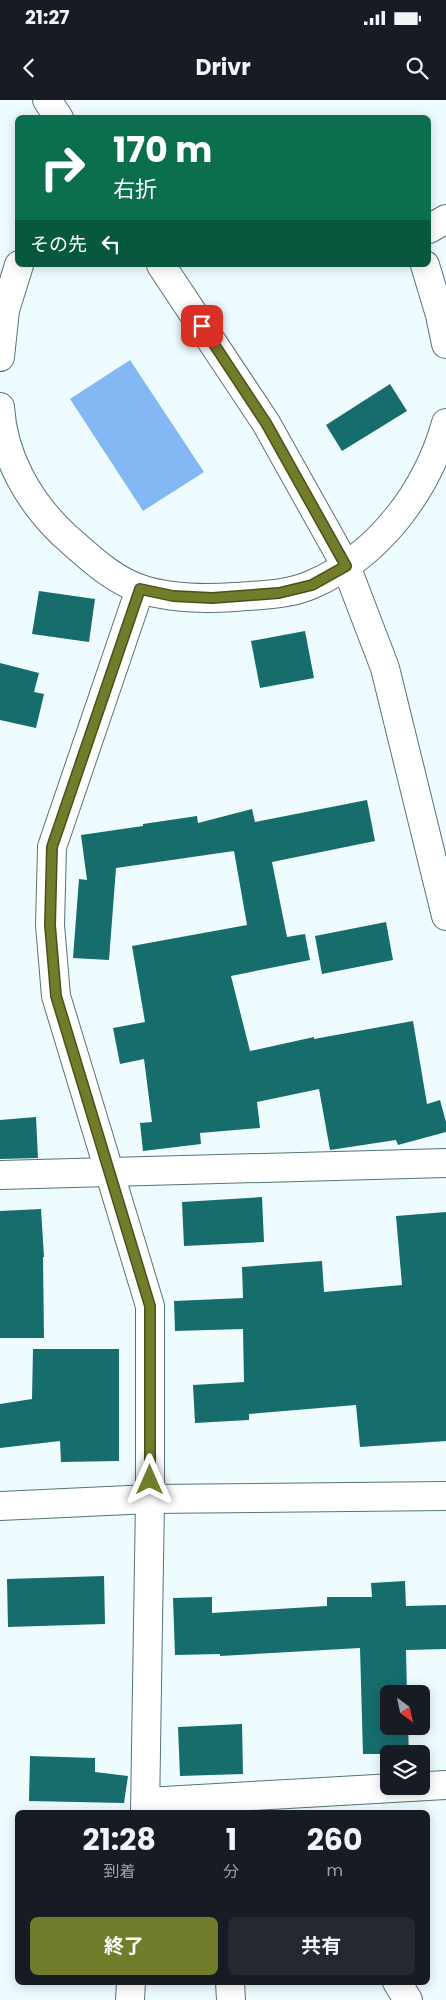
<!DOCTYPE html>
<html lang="ja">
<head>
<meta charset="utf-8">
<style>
  body { margin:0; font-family:Poppins,"Noto Sans JP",sans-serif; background:#242831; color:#f1f3f6; height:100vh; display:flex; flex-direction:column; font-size:19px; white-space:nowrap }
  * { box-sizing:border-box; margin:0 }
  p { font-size:16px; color:#9ea1a6 }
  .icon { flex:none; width:28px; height:28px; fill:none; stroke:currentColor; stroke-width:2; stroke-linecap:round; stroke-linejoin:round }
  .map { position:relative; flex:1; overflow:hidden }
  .sheet { position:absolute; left:15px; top:1710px; width:415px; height:175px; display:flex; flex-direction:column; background:#171b24; border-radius:8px; box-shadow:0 2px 12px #0003 }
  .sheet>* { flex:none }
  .hud { position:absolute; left:15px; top:15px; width:416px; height:152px; border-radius:8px; box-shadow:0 2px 12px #0003; background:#0b6e4f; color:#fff; overflow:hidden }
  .needle { width:32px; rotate:147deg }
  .fabs { position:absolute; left:380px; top:1585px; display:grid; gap:10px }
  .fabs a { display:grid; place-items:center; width:50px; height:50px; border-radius:8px; background:#171b24; box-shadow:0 2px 12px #0003; font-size:25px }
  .pin { position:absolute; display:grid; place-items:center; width:42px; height:42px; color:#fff; margin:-21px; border-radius:10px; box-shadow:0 2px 8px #0006 }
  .me { position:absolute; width:55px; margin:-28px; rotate:0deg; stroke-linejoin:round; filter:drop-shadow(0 0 4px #0008) }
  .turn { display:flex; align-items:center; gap:18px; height:105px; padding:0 15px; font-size:22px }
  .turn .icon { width:65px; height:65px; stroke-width:2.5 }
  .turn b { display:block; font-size:35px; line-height:42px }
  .then { display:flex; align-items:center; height:48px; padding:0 15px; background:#0003; gap:10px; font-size:19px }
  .eta { display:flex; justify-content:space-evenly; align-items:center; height:85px; text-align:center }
  .eta b { font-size:30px; font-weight:700; line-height:35px }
  .primary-button { display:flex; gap:10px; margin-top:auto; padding:10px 15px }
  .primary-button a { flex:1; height:58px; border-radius:8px; background:#717d2a; color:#fff; font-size:20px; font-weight:700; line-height:58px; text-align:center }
  .primary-button a+a { background:#242831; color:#f1f3f6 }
  .status { display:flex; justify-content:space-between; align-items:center; height:35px; padding:0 25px; background:#171b24; direction:ltr }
  .status svg { height:14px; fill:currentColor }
  header { display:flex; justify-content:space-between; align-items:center; height:65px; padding:0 15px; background:#171b24; font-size:22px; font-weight:700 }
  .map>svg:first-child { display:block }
  .water { fill:#83b8f4 }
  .building { fill:#166d6c }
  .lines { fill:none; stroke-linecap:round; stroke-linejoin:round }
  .street-casing { stroke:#56737a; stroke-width:30 }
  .secondary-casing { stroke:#56737a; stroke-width:30 }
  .street { stroke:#fff; stroke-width:28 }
  .secondary { stroke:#fff; stroke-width:28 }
  .route-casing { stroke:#49511b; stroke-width:12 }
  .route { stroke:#717d2a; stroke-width:9 }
</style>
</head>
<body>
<div class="status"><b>21:27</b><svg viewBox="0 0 49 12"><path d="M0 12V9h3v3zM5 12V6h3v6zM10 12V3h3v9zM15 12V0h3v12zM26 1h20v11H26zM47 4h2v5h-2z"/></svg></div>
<header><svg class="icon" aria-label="back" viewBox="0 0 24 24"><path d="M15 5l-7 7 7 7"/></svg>Drivr<svg class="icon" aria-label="search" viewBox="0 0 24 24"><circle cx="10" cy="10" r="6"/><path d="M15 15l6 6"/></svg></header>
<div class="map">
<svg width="446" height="1900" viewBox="0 0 446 1900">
  <rect width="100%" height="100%" fill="#effcff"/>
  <path class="water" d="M130 260 204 372 143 411 70 299Z"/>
  <g class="building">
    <path d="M390 284 407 311 342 351 326 325Z"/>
    <path d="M39 491 95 499 89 542 32 534Z"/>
    <path d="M305 531 314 578 260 588 251 541Z"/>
    <path d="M0 563 39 573 34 592 44 594 36 628 0 620Z"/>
    <path d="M367 700 375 741 272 762 287 837 305 834 310 860 231 876 250 951 314 937V939L413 921 427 1004 440 1000 446 1022V1032L398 1045 396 1040 330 1050 319 989 257 1002 260 1028 200 1033 201 1044 143 1051 140 1023 152 1022 144 959 120 964 113 928 145 922 132 846 247 825 234 751 116 768 109 860 73 858 79 779 87 780 81 735 143 726V724L197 716 198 723 252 709 255 722Z"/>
    <path d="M386 822 393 860 322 874 315 836Z"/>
    <path d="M36 1017 38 1058 0 1059V1020Z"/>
    <path d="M262 1097 264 1142 184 1146 182 1102Z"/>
    <path d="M41 1109 44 1157H43L44 1238H0V1111Z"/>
    <path d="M446 1112V1341L360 1347 356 1305 249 1314V1320L195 1323 193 1285 244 1282 243 1229 175 1231 174 1201 243 1198 242 1167 322 1161 324 1192 402 1185 396 1116Z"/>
    <path d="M33 1249H119V1361L61 1362 60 1341 0 1348V1304L32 1299Z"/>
    <path d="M104 1476 105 1524 8 1527 7 1479Z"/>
    <path d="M405 1481 406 1506 446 1505V1549L406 1550 407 1594H389V1626H408L409 1654H363L360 1548 220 1556V1554L175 1555 173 1498 212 1497V1513L327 1506V1497H372L371 1483Z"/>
    <path d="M242 1624 243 1674 180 1676 178 1627Z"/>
    <path d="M30 1656 95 1658V1672L128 1676 124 1703 29 1701Z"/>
  </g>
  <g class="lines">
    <g class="street-casing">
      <g id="street">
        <path d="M429 129 446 119"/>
        <path d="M425 165 440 215 446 244"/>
        <path d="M0 257 5 210 19 165"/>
        <path d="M0 307C3 356 28 401 64 435 87 455 112 480 141 489 171 499 204 499 235 497 261 495 289 495 313 484 379 455 427 391 446 323"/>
        <path d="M140 489 52 747 50 825 56 896 150 1206V1399L145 1712"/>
        <path d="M0 1075 446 1063"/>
        <path d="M146 1702 446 1685"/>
        <path d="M230 1882 231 1900"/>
        <path d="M397 1882 408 1900"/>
        <path d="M130 1900 131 1882"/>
      </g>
    </g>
    <g class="secondary-casing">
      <g id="secondary">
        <path d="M47 0 59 18"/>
        <path d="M161 165 266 323 346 466 385 568 446 816"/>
        <path d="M0 1406 150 1399 446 1396"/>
      </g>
    </g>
    <use href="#street" class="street"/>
    <use href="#secondary" class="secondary"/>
  </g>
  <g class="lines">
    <g class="route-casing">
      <path id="route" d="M150 1380V1206L56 896 50 825 52 747 140 489 173 496 212 498 279 493 312 485 346 466 266 323 202 226"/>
    </g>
    <use href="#route" class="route"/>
  </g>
</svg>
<div class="fabs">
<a><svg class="needle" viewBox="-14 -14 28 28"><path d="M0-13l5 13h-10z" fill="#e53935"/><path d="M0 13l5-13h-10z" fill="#9ea1a6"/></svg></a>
<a><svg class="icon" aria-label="layers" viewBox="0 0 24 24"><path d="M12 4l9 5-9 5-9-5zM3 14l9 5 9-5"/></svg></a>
</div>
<div class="pin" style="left:202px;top:226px;background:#d93025"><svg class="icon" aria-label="arrive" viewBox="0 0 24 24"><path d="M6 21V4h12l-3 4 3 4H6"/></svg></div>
<svg class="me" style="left:150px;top:1380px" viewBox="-20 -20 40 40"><path d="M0-17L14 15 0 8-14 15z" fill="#717d2a" stroke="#fff" stroke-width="4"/></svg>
<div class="hud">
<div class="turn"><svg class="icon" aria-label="right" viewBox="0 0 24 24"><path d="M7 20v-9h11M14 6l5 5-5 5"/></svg><div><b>170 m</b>右折</div></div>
<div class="then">その先<svg class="icon" aria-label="left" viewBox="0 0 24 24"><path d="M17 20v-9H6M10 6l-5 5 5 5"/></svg></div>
</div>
<section class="sheet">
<div class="eta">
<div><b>21:28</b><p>到着</p></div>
<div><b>1</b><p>分</p></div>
<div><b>260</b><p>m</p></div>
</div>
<div class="primary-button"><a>終了</a><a>共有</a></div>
</section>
</div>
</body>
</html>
